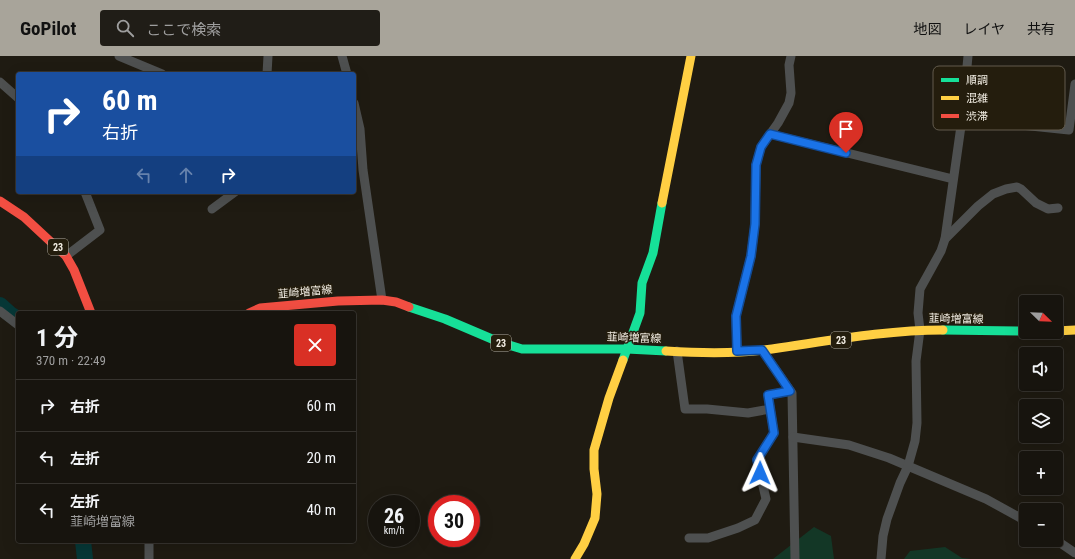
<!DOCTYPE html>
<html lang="ja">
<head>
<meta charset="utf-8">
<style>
  body { margin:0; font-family:"Roboto Condensed","Noto Sans JP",sans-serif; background:#201d17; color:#f1f3f6; height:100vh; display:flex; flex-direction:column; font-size:15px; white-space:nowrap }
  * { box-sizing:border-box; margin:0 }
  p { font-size:13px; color:#9e9e9e }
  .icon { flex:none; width:22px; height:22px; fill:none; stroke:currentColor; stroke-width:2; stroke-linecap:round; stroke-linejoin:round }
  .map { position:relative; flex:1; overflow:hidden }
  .side { position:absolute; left:16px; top:255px; width:340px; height:232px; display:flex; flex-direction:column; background:#17140e; border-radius:4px; box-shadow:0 4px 16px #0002,0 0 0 1px #36332e }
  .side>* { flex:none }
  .top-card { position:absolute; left:16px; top:16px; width:340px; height:122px; border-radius:4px; box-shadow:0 4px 16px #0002,0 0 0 1px #36332e; background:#1a4fa0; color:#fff; overflow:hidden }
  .needle { width:26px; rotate:113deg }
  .fabs { position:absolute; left:1019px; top:239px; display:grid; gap:8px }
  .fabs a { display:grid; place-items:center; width:44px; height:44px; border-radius:4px; background:#17140e; box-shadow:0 4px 16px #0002,0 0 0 1px #36332e; font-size:20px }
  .speed { position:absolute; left:368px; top:439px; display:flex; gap:8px; font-size:20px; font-weight:700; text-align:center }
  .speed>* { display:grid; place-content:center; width:52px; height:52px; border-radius:50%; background:#17140e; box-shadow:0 4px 16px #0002,0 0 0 1px #36332e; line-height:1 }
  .speed small { font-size:10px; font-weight:400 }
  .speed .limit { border:6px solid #d22; background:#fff; color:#111 }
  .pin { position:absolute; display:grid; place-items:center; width:34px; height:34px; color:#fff; margin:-41px -17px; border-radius:50% 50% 50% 0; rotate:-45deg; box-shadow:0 0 4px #0007 }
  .pin .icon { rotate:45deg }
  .me { position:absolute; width:44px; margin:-22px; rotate:1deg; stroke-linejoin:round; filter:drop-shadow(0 0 3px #0008) }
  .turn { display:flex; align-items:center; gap:14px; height:84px; padding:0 20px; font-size:18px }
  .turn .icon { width:52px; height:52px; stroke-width:2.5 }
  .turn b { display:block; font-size:28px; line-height:34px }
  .lanes { display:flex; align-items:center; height:38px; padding:0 20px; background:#0003; justify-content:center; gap:20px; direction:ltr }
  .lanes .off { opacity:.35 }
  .round { display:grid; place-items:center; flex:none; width:42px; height:42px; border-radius:4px; background:#201d17 }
  .overview { display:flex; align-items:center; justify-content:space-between; height:68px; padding:0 20px }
  h1 { font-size:24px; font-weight:700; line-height:30px }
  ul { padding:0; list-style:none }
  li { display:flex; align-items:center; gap:12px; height:52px; padding:0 20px; border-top:1px solid #36332e }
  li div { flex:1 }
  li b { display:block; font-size:15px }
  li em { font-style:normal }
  header { display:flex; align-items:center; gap:24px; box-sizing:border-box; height:56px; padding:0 20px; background:#a8a49a; color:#111 }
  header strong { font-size:19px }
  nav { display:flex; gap:22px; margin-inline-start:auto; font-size:14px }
  .search { width:280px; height:36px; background:#201d17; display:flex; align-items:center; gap:10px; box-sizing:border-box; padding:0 14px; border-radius:4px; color:#9e9e9e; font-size:15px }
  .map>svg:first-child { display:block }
  .green { fill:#133726 }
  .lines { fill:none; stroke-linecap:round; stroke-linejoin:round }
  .river { stroke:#063736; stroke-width:16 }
  .street { stroke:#4e5050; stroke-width:9 }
  .fast { stroke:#16e098; stroke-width:9 }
  .slow { stroke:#ffcf43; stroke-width:9 }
  .jam { stroke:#f24e42; stroke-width:9 }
  .route-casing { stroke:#114b97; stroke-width:10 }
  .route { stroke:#1a73e8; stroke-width:7 }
  .labels { text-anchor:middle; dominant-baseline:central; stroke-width:3; stroke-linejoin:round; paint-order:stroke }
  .shield { fill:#241d0d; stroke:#b4afa3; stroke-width:1 }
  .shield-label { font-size:10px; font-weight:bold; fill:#f2ede3 }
  .street-label { font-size:11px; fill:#f2ede3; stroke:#241d0d }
  .key { fill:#241d0d; stroke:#625b4d; stroke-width:1 }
  .key-label { font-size:11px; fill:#f2ede3 }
</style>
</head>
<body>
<header>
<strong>GoPilot</strong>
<div class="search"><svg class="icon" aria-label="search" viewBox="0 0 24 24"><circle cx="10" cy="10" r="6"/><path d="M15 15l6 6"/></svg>ここで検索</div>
<nav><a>地図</a><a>レイヤ</a><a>共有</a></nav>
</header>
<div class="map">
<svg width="1075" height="503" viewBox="0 0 1075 503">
  <rect width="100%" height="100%" fill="#1f1b12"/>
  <g class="green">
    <path d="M814 471 831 480 834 503H773Z"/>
    <path d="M945 491 962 502 971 503H904L910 495Z"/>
  </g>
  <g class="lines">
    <g class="river">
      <path d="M0 249 10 258 18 263"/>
      <path d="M83 485 85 503"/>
    </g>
    <g class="street">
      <path d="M119 0 162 18"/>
      <path d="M342 0 347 18"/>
      <path d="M267 18 268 0"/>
      <path d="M0 26 18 42"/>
      <path d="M354 47 360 73 363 114 382 244"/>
      <path d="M962 63 1069 74 1075 28"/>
      <path d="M770 78 953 123"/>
      <path d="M212 153 235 136"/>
      <path d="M945 183 978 150 993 138 1006 133 1017 131 1021 133 1036 147 1048 153 1058 152"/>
      <path d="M66 200 100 174 85 136"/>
      <path d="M0 255 18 269"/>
      <path d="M762 294 792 337 795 503"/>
      <path d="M677 295 685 353H707L748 357 770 353"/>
      <path d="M737 295 736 260 751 200 755 168 756 109 761 91 778 67 789 47 791 37 789 9 791 0"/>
      <path d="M793 381 849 389 889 402 986 443 1026 465"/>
      <path d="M689 482H708L738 472 755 464 766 443 757 404 774 377 768 339 790 335"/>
      <path d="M1056 484 1075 497"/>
      <path d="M149 485V503"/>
      <path d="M881 503 883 480 887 463 900 427 908 410 915 385 917 367 916 305 920 274 918 257 920 233 941 195 945 183 962 63 968 0"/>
    </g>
    <g class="fast">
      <path d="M409 251 445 263 499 286 522 293H627L666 295"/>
      <path d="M943 274 1026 275"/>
      <path d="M623 304 640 257 642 227 653 197 662 147"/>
    </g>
    <g class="slow">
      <path d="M662 147 691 0"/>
      <path d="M1056 275 1075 274"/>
      <path d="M666 295C698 297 731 298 764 294 823 286 883 274 943 274"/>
      <path d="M575 503 584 488 595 462 597 438 594 413V394L609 342 623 304"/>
    </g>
    <g class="jam">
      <path d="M0 145 24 161 66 200 74 214 91 257"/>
      <path d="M249 257 260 252 338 245 382 244 396 246 409 251"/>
    </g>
  </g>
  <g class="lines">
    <g class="route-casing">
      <path id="route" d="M760 417 757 404 774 377 768 339 790 335 762 294 737 295 736 260 751 200 755 168 756 109 761 91 770 78 846 97"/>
    </g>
    <use href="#route" class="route"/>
  </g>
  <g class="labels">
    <g class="shield">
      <rect x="48" y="183" width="20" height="16" rx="3"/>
      <rect x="831" y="276" width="20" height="16" rx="3"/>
      <rect x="491" y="279" width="20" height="16" rx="3"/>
    </g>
    <g class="shield-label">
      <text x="58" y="191">23</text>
      <text x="841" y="284">23</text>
      <text x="501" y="287">23</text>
    </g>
    <g class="street-label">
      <text transform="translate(305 236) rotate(-5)">韮崎増富線</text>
      <text transform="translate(956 263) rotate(1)">韮崎増富線</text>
      <text transform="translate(634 282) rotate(2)">韮崎増富線</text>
    </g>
  </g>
  <rect x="933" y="10" width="132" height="64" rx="6" class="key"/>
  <rect x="941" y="22" width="18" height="4" fill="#16e098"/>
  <rect x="941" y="40" width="18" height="4" fill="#ffcf43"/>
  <rect x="941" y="58" width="18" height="4" fill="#f24e42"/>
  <g class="key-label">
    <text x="966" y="28">順調</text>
    <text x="966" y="46">混雑</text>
    <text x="966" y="64">渋滞</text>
  </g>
</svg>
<div class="fabs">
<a><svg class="needle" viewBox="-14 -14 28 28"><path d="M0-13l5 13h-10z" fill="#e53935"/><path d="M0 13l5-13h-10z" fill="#9e9e9e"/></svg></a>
<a><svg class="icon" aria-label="sound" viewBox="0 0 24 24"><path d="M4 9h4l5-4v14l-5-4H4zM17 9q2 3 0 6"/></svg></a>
<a><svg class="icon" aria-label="layers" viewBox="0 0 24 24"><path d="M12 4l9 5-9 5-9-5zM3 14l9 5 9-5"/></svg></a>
<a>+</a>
<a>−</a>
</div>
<div class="speed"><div>26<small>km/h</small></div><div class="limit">30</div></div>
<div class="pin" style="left:846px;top:97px;background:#d93025"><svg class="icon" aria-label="arrive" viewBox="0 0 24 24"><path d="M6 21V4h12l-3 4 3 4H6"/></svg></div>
<svg class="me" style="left:760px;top:417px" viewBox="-20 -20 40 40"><path d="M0-17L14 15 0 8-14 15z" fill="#1a73e8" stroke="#fff" stroke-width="4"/></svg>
<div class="top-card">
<div class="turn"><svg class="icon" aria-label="right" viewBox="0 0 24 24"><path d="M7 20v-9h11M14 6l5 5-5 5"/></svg><div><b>60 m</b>右折</div></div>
<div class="lanes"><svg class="icon off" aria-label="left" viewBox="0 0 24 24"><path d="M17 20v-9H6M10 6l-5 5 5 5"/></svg><svg class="icon off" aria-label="ahead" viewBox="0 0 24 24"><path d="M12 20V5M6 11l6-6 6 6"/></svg><svg class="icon" aria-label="right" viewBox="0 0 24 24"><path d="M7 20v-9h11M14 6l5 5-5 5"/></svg></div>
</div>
<section class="side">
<div class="overview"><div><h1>1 分</h1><p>370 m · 22:49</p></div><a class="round" style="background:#d93025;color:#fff"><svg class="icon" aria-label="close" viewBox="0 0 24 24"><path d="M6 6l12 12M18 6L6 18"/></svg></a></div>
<ul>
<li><svg class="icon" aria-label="right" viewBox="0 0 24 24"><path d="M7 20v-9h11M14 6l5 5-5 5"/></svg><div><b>右折</b></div><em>60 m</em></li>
<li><svg class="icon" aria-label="left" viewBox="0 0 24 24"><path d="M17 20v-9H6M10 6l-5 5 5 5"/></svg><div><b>左折</b></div><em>20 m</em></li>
<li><svg class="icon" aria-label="left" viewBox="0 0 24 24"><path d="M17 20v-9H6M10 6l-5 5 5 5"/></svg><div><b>左折</b><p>韮崎増富線</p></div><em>40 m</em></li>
</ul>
</section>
</div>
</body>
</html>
